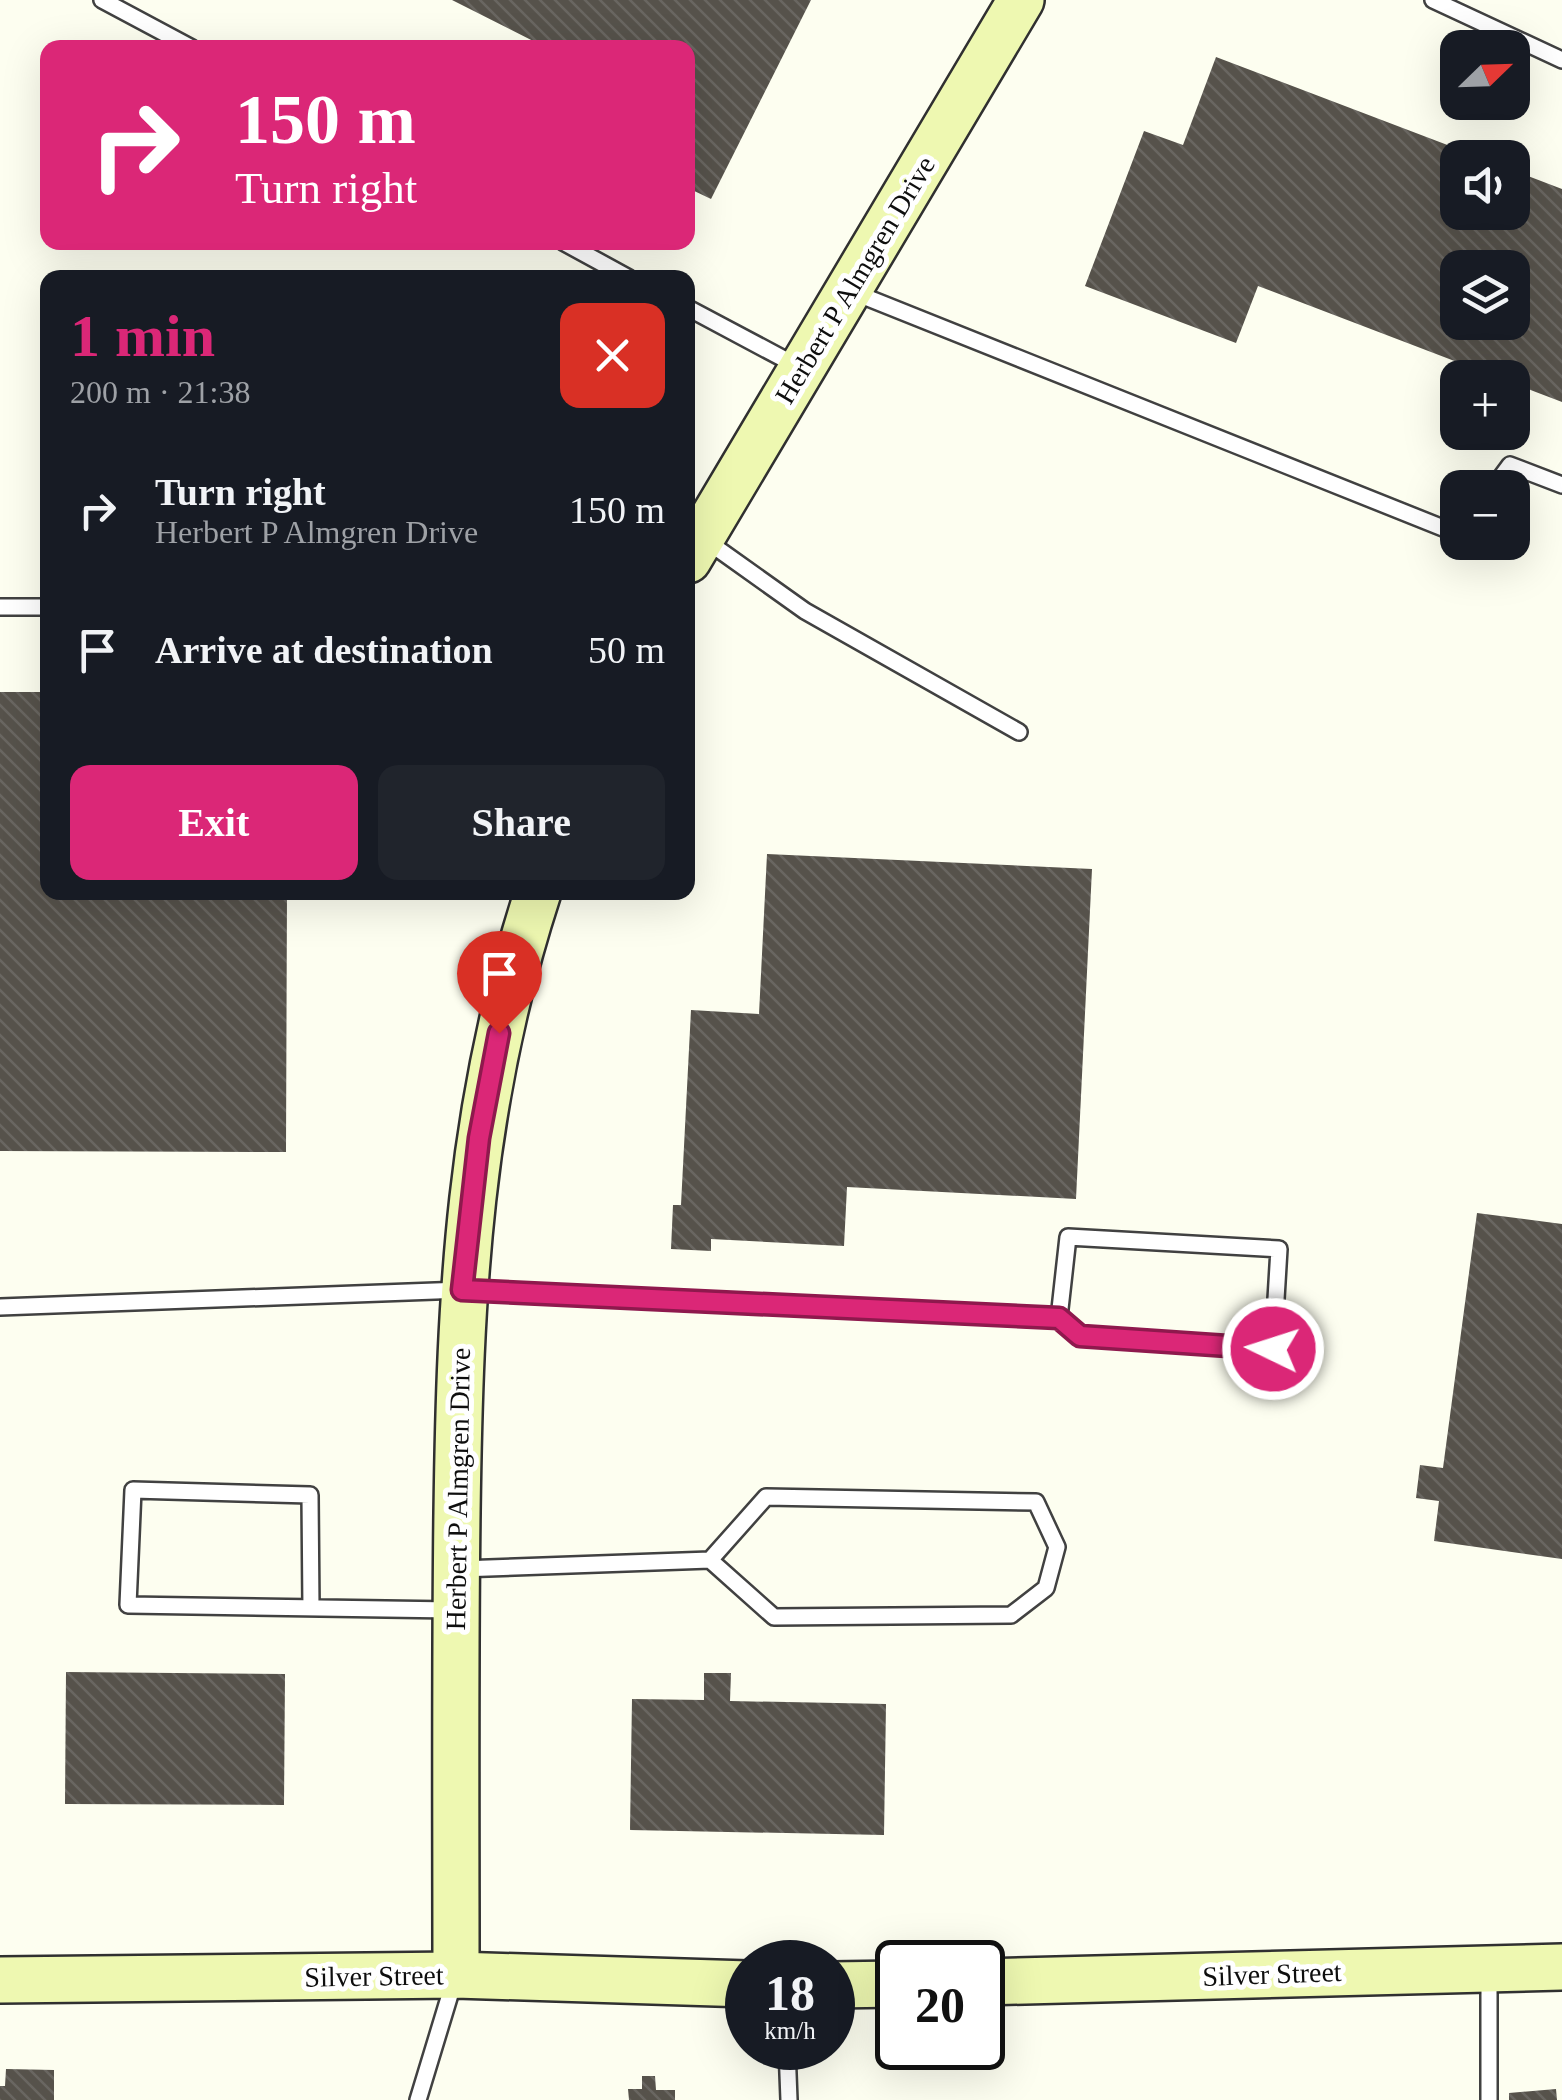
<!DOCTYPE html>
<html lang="en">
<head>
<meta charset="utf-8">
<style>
  body { margin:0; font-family:Georgia,serif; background:#20242c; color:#f1f3f6; height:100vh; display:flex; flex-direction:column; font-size:38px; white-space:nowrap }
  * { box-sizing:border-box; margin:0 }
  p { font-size:32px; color:#9ea1a6 }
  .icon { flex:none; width:55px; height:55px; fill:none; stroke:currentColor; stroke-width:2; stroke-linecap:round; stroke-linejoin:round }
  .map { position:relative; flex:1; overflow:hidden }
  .drawer { position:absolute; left:40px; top:270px; width:655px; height:630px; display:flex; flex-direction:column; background:#171b24; border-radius:20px; box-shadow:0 10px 40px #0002 }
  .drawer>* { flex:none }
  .banner { position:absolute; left:40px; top:40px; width:655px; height:210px; border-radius:20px; box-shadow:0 10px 40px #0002; background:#db2777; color:#fff; overflow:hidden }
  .needle { width:65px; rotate:67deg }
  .fabs { position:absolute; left:1440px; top:30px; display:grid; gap:20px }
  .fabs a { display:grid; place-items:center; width:90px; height:90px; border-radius:20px; background:#171b24; box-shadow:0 10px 40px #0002; font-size:50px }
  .speed { position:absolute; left:725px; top:1940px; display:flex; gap:20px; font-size:50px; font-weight:700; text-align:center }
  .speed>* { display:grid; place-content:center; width:130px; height:130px; border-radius:50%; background:#171b24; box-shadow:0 10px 40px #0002; line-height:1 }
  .speed small { font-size:25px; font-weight:400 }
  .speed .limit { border:5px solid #111; border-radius:15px; background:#fff; color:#111 }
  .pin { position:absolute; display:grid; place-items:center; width:85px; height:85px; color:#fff; margin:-102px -42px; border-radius:50% 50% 50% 0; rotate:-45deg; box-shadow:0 0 10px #0007 }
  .pin .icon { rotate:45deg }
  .me { position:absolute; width:110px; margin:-55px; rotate:274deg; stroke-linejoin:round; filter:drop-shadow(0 0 8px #0008) }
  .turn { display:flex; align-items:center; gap:35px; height:210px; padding:0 30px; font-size:45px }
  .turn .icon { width:130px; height:130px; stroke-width:2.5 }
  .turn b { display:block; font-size:70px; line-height:85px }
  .round { display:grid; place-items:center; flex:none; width:105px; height:105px; border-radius:20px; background:#20242c }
  .head { display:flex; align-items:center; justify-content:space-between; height:170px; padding:0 30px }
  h1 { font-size:60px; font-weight:600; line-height:75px; color:#db2777 }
  .button { display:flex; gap:20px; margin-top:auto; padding:20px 30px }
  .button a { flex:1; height:115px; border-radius:20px; background:#db2777; color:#fff; font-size:40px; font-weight:600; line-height:115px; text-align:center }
  .button a+a { background:#20242c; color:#f1f3f6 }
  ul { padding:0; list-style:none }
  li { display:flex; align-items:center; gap:30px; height:140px; padding:0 30px }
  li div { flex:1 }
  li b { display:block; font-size:38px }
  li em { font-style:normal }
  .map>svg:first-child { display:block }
  .building { fill:url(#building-back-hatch); fill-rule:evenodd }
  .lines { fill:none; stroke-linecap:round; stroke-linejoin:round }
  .lane-casing { stroke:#414141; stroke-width:20 }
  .secondary-casing { stroke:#303030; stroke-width:50 }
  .lane { stroke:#fff; stroke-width:15 }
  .secondary { stroke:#eef8b1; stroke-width:45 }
  .route-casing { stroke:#8e194d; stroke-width:25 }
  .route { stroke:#db2777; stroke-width:18 }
  .labels { text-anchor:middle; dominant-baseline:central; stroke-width:10; stroke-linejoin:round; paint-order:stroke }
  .street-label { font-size:28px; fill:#0e0e0e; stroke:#fff }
</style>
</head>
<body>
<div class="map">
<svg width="1562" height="2100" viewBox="0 0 1562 2100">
  <defs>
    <pattern id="building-back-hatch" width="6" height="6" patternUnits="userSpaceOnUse" patternTransform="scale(2.5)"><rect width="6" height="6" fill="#56524b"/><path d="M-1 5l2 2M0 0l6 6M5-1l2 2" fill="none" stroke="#696661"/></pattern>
  </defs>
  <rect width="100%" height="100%" fill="#fdfef0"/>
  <g class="building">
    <path d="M452 0H811L711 199 688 188V48H547Z"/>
    <path d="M1216 57 1479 157 1458 158V212H1512V170L1562 189V402L1512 383V378H1499L1258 286 1236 343 1085 286 1144 131 1183 145ZM1458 268H1512V322H1458Z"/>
    <path d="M0 692H48V892H287L286 1152 0 1151Z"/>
    <path d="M767 854 1092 869 1076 1199 847 1187 844 1246 711 1239V1251L671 1249 673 1205H681L691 1010 759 1014Z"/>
    <path d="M1477 1213 1562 1224V1559L1434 1541 1439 1501 1416 1498 1420 1465 1443 1468Z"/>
    <path d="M66 1672 285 1674 284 1805 65 1804Z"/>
    <path d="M704 1673H731L730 1701 886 1704 884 1835 630 1830 632 1699 704 1700Z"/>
    <path d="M6 2069 54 2070V2100H0V2086H5Z"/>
    <path d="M642 2076H655L656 2090H675V2100H629L628 2089H642Z"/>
    <path d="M1556 2089 1557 2100H1509V2093Z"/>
  </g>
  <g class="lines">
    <g class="lane-casing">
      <g id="lane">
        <path d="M102 0 192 48"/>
        <path d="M1433 0 1562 60"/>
        <path d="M563 242 629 278"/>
        <path d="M853 292 1458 534"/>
        <path d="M688 308 799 367"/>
        <path d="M1493 488 1510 465 1562 485"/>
        <path d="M704 539 805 611 1019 732"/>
        <path d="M0 607H48"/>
        <path d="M0 1307 462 1290 1059 1318 1080 1336 1273 1349 1279 1249 1068 1237 1059 1318"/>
        <path d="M460 1569 710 1560 774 1617 1011 1615 1046 1588 1057 1547 1036 1502 766 1497 710 1560"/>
        <path d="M311 1608 310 1495 133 1490 128 1605 452 1610"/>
        <path d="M1489 1973V2100"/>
        <path d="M787 2048 789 2100"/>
        <path d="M418 2100 455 1978"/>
      </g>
    </g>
    <g class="secondary-casing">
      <g id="secondary">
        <path d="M688 560 1021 0"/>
        <path d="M456 1975C456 1821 455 1667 457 1513 460 1294 469 1103 538 892"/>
        <path d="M0 1980 456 1975 748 1984"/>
        <path d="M982 1982 1562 1967"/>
        <path d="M832 1985 898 1984"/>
      </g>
    </g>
    <use href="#lane" class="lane"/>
    <use href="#secondary" class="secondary"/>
  </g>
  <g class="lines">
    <g class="route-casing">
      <path id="route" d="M499 1033 479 1138 462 1290 1059 1318 1080 1336 1273 1349"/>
    </g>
    <use href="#route" class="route"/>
  </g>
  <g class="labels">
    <g class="street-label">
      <text transform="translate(855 280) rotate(-59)">Herbert P Almgren Drive</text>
      <text transform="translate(458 1489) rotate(-89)">Herbert P Almgren Drive</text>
      <text transform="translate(1272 1974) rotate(-2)">Silver Street</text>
      <text transform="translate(374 1976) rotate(-1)">Silver Street</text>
    </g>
  </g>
</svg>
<div class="fabs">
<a><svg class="needle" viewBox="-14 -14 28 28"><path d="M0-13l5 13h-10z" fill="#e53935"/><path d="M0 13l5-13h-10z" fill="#9ea1a6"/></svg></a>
<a><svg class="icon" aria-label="sound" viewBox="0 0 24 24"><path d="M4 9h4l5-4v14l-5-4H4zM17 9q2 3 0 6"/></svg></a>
<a><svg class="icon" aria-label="layers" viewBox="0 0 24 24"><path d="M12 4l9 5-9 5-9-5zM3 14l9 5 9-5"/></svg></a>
<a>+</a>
<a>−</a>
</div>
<div class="speed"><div>18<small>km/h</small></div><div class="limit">20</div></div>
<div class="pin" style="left:499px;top:1033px;background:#d93025"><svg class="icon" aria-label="arrive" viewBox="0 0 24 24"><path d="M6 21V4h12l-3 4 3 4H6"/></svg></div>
<svg class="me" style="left:1273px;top:1349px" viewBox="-20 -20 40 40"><circle r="17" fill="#db2777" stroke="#fff" stroke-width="3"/><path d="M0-11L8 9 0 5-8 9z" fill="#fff"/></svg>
<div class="banner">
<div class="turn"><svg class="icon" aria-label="right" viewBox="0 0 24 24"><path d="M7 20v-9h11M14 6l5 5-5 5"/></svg><div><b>150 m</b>Turn right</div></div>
</div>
<section class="drawer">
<div class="head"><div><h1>1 min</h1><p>200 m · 21:38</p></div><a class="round" style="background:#d93025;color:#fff"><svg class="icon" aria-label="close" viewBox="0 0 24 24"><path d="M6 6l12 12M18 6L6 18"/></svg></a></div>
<ul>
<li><svg class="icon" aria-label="right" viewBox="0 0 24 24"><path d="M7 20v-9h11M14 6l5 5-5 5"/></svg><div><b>Turn right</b><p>Herbert P Almgren Drive</p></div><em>150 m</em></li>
<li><svg class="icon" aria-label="arrive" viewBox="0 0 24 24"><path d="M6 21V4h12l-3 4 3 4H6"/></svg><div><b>Arrive at destination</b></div><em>50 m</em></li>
</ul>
<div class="button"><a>Exit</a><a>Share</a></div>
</section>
</div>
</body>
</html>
